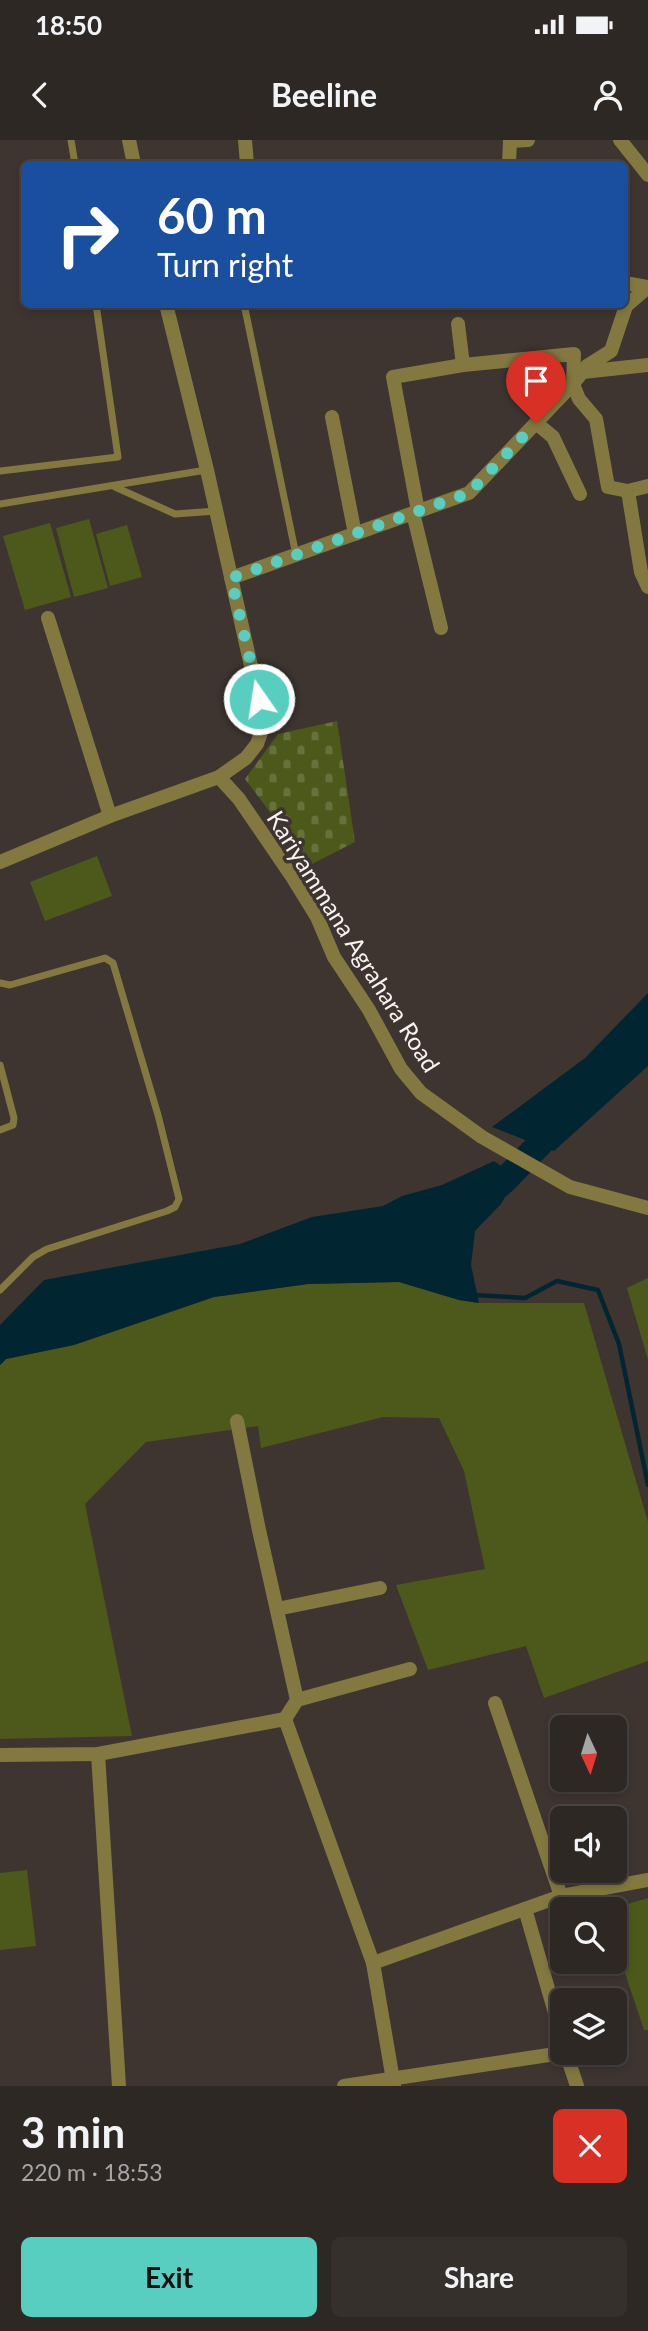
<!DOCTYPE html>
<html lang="en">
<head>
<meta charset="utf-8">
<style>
  body { margin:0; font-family:Lato,sans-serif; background:#36302d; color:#f1f3f6; height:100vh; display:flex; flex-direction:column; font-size:26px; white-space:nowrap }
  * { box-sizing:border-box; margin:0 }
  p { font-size:23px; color:#a7a6a7 }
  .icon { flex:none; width:38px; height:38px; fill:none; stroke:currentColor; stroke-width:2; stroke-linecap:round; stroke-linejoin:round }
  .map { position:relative; height:1946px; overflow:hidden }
  .sheet { display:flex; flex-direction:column; background:#2e2825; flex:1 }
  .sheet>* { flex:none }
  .guide { position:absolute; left:21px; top:21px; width:607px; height:147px; border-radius:10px; box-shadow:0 4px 10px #0003,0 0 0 2px #494442; background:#1a4fa0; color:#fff; overflow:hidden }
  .needle { width:46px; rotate:176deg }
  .buttons { position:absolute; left:550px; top:1575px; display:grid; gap:14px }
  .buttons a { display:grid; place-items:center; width:77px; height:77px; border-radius:10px; background:#2e2825; box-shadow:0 4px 10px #0003,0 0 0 2px #494442; font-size:35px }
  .pin { position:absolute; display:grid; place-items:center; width:60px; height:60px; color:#fff; margin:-72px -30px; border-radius:50% 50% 50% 0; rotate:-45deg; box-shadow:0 0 7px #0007 }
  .pin .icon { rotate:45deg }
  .me { position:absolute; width:77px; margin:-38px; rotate:347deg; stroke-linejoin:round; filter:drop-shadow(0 0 5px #0008) }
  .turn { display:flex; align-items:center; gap:24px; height:147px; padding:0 21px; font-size:32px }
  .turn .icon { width:91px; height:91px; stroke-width:2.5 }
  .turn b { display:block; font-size:49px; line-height:60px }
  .round { display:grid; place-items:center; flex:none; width:74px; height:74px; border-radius:10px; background:#36302d }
  .head { display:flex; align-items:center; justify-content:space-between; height:119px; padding:0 21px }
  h1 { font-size:42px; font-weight:700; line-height:52px }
  .cta { display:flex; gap:14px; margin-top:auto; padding:14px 21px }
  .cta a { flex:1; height:80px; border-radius:10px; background:#58cec0; color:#111; font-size:28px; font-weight:700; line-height:80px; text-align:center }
  .cta a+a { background:#36302d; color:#f1f3f6 }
  .status { display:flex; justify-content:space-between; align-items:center; height:49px; padding:0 35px; background:#2e2825; direction:ltr }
  .status svg { height:19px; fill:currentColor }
  header { display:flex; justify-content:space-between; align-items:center; height:91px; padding:0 21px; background:#2e2825; font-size:32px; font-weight:700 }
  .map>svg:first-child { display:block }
  .green { fill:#4c591a }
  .cemetery { fill:url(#cemetery-stones) }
  .water { fill:#022532 }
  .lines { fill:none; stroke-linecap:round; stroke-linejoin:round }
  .stream { stroke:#022532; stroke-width:4.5 }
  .river { stroke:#022532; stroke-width:26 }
  .service { stroke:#837940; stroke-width:7 }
  .minor { stroke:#837940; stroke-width:14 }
  .tertiary { stroke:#837940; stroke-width:14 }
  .route { stroke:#58cec0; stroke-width:12; stroke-dasharray:0 21.6 }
  .labels { text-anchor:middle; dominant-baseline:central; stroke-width:7; stroke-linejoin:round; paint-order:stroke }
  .street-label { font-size:24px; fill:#f8f2f0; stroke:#3e3531 }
</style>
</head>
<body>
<div class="status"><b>18:50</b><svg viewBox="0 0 49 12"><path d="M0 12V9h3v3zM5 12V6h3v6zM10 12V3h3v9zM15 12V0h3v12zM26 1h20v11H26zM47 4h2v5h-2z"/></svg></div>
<header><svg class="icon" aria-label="back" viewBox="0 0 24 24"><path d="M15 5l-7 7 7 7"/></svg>Beeline<svg class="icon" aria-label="person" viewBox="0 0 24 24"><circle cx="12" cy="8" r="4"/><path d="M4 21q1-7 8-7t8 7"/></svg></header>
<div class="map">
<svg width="648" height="1946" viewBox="0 0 648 1946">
  <defs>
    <pattern id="cemetery-stones" width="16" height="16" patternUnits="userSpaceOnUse" patternTransform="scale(1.75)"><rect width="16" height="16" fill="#4c591a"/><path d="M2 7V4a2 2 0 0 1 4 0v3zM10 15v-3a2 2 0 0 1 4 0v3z" fill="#67713c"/></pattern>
  </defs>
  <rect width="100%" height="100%" fill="#3e3531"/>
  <g class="green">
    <path d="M89 379 108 448 74 457 56 388Z"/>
    <path d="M50 383 71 457 25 470 3 396Z"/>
    <path d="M127 385 142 437 110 446 96 394Z"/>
    <path d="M97 716 112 756 45 781 30 742Z"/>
    <path d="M648 1138V1220L627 1148Z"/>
    <path d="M399 1142 459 1160 479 1163H584L648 1382V1521L544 1558 526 1506 428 1530 396 1445 485 1429 464 1331 439 1278 383 1277 261 1308 258 1286 146 1302 85 1364 132 1596 0 1599V1225L6 1219 74 1205 214 1157 308 1144Z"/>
    <path d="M27 1730 36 1806 0 1810V1733Z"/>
    <path d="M648 1758V1890H644L614 1800V1769H611Z"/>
  </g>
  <path class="cemetery" d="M337 581 355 702 310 725 245 639 278 594Z"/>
  <g class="water">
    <path d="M648 853V926L554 1011 492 987 585 918Z"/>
    <path d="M494 1021 516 1037 501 1064 475 1091 471 1125 479 1163 459 1160 399 1142 308 1144 214 1157 74 1205 6 1219 0 1225V1185L44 1140 240 1104 312 1077 383 1066 402 1056 442 1045Z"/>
  </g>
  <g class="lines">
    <path class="stream" d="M474 1155 525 1158 557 1141 598 1150 619 1204 648 1345"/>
    <path class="river" d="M486 1056 504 1041 563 980"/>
    <g class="service">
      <path d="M71 0 75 24"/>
      <path d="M244 164 296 415"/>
      <path d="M0 331 118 317 96 164"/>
      <path d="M115 347 175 374 216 371"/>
      <path d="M0 364 206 330"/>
      <path d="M0 843 10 845 105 818 113 823 158 975 179 1059 175 1067 167 1071 47 1109 33 1117 0 1150"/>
      <path d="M0 925 14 978 13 985 0 990"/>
    </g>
    <g class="minor">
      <path d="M245 0 247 24"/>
      <path d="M509 24 510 1 528 0"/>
      <path d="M625 143 648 147"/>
      <path d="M458 184 463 225"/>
      <path d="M583 232 648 225"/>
      <path d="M332 277 355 394"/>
      <path d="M536 283 553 297 580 354"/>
      <path d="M628 351 641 432 648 447"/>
      <path d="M418 371 393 237 463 225 574 214 573 244 579 259 596 279 608 347 628 351 648 346"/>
      <path d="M413 373 441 488"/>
      <path d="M48 478 110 676"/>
      <path d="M237 1281 259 1390 297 1560 285 1579"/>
      <path d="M277 1469 380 1448"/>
      <path d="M297 1560 410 1529"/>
      <path d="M98 1614 119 1946"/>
      <path d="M0 1615 98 1614 285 1579 373 1823 394 1946"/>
      <path d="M561 1756 648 1740"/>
      <path d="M525 1769 562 1897"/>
      <path d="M373 1823 561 1756 495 1563"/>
      <path d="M566 1913 577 1946"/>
      <path d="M344 1946 562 1913"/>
    </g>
    <g class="tertiary">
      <path d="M129 0 134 24"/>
      <path d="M620 0 648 35"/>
      <path d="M231 438 469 353 573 244 587 226 611 211 626 166 648 147"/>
      <path d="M219 637 239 659 293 738 317 777 334 817 369 870 401 929 421 953 482 997 570 1047 648 1068"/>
      <path d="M0 722 110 676 219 637 246 618 257 604 264 584 207 330 166 164"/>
    </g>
  </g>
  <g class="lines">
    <path class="route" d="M259 559 231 438 469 353 536 283"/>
  </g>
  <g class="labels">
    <g class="street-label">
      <text transform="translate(354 801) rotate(58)">Kariyammana Agrahara Road</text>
    </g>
  </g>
</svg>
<div class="buttons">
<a><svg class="needle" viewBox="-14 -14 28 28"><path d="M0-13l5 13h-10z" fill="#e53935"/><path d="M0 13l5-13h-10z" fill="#a7a6a7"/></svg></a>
<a><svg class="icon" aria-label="sound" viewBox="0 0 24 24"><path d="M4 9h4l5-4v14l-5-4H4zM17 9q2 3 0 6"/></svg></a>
<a><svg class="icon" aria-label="search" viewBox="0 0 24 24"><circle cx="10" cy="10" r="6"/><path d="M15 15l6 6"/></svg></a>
<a><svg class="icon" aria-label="layers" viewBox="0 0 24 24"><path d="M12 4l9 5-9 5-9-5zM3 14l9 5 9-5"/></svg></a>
</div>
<div class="pin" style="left:536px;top:283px;background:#d93025"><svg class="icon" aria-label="arrive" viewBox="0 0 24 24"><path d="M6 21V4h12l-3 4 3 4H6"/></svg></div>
<svg class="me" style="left:259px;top:559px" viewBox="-20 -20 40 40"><circle r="17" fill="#58cec0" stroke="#fff" stroke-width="3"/><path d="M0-11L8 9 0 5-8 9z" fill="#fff"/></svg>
<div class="guide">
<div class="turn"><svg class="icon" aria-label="right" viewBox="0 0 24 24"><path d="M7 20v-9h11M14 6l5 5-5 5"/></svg><div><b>60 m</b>Turn right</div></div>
</div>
</div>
<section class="sheet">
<div class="head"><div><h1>3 min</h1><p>220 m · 18:53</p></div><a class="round" style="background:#d93025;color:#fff"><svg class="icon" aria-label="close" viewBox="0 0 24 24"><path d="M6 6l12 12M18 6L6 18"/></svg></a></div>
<div class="cta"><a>Exit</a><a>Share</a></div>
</section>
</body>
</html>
